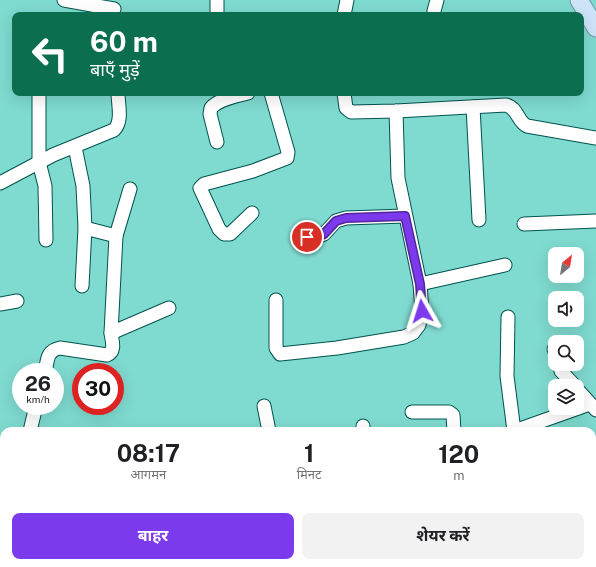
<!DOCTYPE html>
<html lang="hi">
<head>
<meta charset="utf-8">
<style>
  body { margin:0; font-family:"Public Sans","Noto Sans Devanagari",sans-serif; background:#f2f2f2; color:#202124; height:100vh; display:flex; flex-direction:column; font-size:15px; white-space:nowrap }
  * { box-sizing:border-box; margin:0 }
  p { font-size:13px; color:#757577 }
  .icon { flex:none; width:22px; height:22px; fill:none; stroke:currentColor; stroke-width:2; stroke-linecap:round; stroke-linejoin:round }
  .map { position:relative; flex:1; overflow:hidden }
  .side { position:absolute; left:0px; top:427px; width:596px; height:140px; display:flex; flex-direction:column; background:#fff; border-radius:12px 12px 0 0; box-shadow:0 4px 16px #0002 }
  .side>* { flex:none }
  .guide { position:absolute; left:12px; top:12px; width:572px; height:84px; border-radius:8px; box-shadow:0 4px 16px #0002; background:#0b6e4f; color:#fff; overflow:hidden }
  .needle { width:26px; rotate:30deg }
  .tools { position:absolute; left:548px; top:247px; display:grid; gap:8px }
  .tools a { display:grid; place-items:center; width:36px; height:36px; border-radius:8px; background:#fff; box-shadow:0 4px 16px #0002; font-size:20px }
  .speed { position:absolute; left:12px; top:363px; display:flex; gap:8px; font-size:20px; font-weight:700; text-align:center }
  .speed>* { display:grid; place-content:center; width:52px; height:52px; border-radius:50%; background:#fff; box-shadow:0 4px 16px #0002; line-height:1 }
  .speed small { font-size:10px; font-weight:400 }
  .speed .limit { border:6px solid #d22; background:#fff; color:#111 }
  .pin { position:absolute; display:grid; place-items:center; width:34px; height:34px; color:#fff; margin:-17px; border:2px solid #fff; border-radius:50%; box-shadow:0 1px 4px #0007 }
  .me { position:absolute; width:44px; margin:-22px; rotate:354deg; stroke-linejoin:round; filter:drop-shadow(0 0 3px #0008) }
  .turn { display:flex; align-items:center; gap:14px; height:84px; padding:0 12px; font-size:18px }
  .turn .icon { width:52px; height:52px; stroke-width:2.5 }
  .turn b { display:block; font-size:28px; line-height:34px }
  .eta { display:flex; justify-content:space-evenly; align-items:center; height:68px; text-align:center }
  .eta b { font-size:24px; font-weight:700; line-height:28px }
  .primary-button { display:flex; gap:8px; margin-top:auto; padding:8px 12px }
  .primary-button a { flex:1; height:46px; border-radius:8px; background:#7c3aed; color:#fff; font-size:16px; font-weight:700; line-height:46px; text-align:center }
  .primary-button a+a { background:#f2f2f2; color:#202124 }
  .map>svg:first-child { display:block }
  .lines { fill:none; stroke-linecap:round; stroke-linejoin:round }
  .minor-casing { stroke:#00544d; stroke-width:15 }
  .major-casing { stroke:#7091a6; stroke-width:19 }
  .minor { stroke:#fff; stroke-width:13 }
  .major { stroke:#cde4f8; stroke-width:17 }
  .route-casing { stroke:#51269a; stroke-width:10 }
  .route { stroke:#7c3aed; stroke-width:7 }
</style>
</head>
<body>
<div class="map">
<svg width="596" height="567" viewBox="0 0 596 567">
  <rect width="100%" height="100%" fill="#7fdacf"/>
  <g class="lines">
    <g class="minor-casing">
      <g id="minor">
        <path d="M64 0 114 9"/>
        <path d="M217 11V0"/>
        <path d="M434 11 437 0"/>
        <path d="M344 15 347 0"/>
        <path d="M39 93V162L45 186 46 240"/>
        <path d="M344 93 346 108 351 112 396 111 506 105C518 108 517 121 527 126L596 138"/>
        <path d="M473 107 479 220"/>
        <path d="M217 142 210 114 211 108C219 99 236 96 248 93"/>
        <path d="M75 147 83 186 85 228 82 286"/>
        <path d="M0 183 53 155 114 130C123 121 118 104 118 93"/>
        <path d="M252 213 230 234H224L219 229 200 188 204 184 253 171 287 158 288 152 271 93"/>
        <path d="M524 224 596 221"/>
        <path d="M85 228 116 236"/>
        <path d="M307 237 319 236 324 234 336 221 346 218 405 216"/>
        <path d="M420 284 505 265"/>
        <path d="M276 300V348L280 354 337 348 404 337 413 333 419 325 422 311 420 284 398 178 396 111"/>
        <path d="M0 304 17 301"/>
        <path d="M508 317 507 376 514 431"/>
        <path d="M111 333 169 308"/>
        <path d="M554 349 555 351"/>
        <path d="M559 364 561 371 575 386"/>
        <path d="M45 372C48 360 46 351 60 348L107 355C116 351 112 341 111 333L116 236 130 189"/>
        <path d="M577 389 596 410"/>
        <path d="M264 406 269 431"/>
        <path d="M412 412H449L453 415 454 431"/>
        <path d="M363 426V431"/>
        <path d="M30 431 36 406"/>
        <path d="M514 431 590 404"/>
        <path d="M0 448H4"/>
        <path d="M513 567V563"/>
      </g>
    </g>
    <g class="major-casing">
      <path id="major" d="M579 0 596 28"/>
    </g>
    <use href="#minor" class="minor"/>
    <use href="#major" class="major"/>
  </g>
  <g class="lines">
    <g class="route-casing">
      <path id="route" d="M307 237 319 236 324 234 336 221 346 218 405 216 420 284 422 311"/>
    </g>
    <use href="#route" class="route"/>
  </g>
</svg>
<div class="tools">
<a><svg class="needle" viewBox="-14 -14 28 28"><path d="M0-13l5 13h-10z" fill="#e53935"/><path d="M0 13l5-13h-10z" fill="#757577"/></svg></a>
<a><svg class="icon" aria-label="sound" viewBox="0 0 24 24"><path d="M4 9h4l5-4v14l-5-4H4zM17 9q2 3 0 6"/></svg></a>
<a><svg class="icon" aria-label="search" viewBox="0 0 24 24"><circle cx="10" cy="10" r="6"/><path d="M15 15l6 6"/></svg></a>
<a><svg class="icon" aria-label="layers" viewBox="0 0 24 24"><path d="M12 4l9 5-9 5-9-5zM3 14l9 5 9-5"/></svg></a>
</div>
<div class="speed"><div>26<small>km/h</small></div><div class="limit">30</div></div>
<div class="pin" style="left:307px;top:237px;background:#d93025"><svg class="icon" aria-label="arrive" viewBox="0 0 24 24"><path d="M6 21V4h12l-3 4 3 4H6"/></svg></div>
<svg class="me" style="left:422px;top:311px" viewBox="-20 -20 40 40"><path d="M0-17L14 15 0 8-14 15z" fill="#7c3aed" stroke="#fff" stroke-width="4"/></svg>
<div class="guide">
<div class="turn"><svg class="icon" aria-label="left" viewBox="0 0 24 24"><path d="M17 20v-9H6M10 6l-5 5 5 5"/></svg><div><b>60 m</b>बाएँ मुड़ें</div></div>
</div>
<section class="side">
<div class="eta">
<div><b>08:17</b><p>आगमन</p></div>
<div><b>1</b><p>मिनट</p></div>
<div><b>120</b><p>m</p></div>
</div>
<div class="primary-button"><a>बाहर</a><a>शेयर करें</a></div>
</section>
</div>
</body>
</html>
